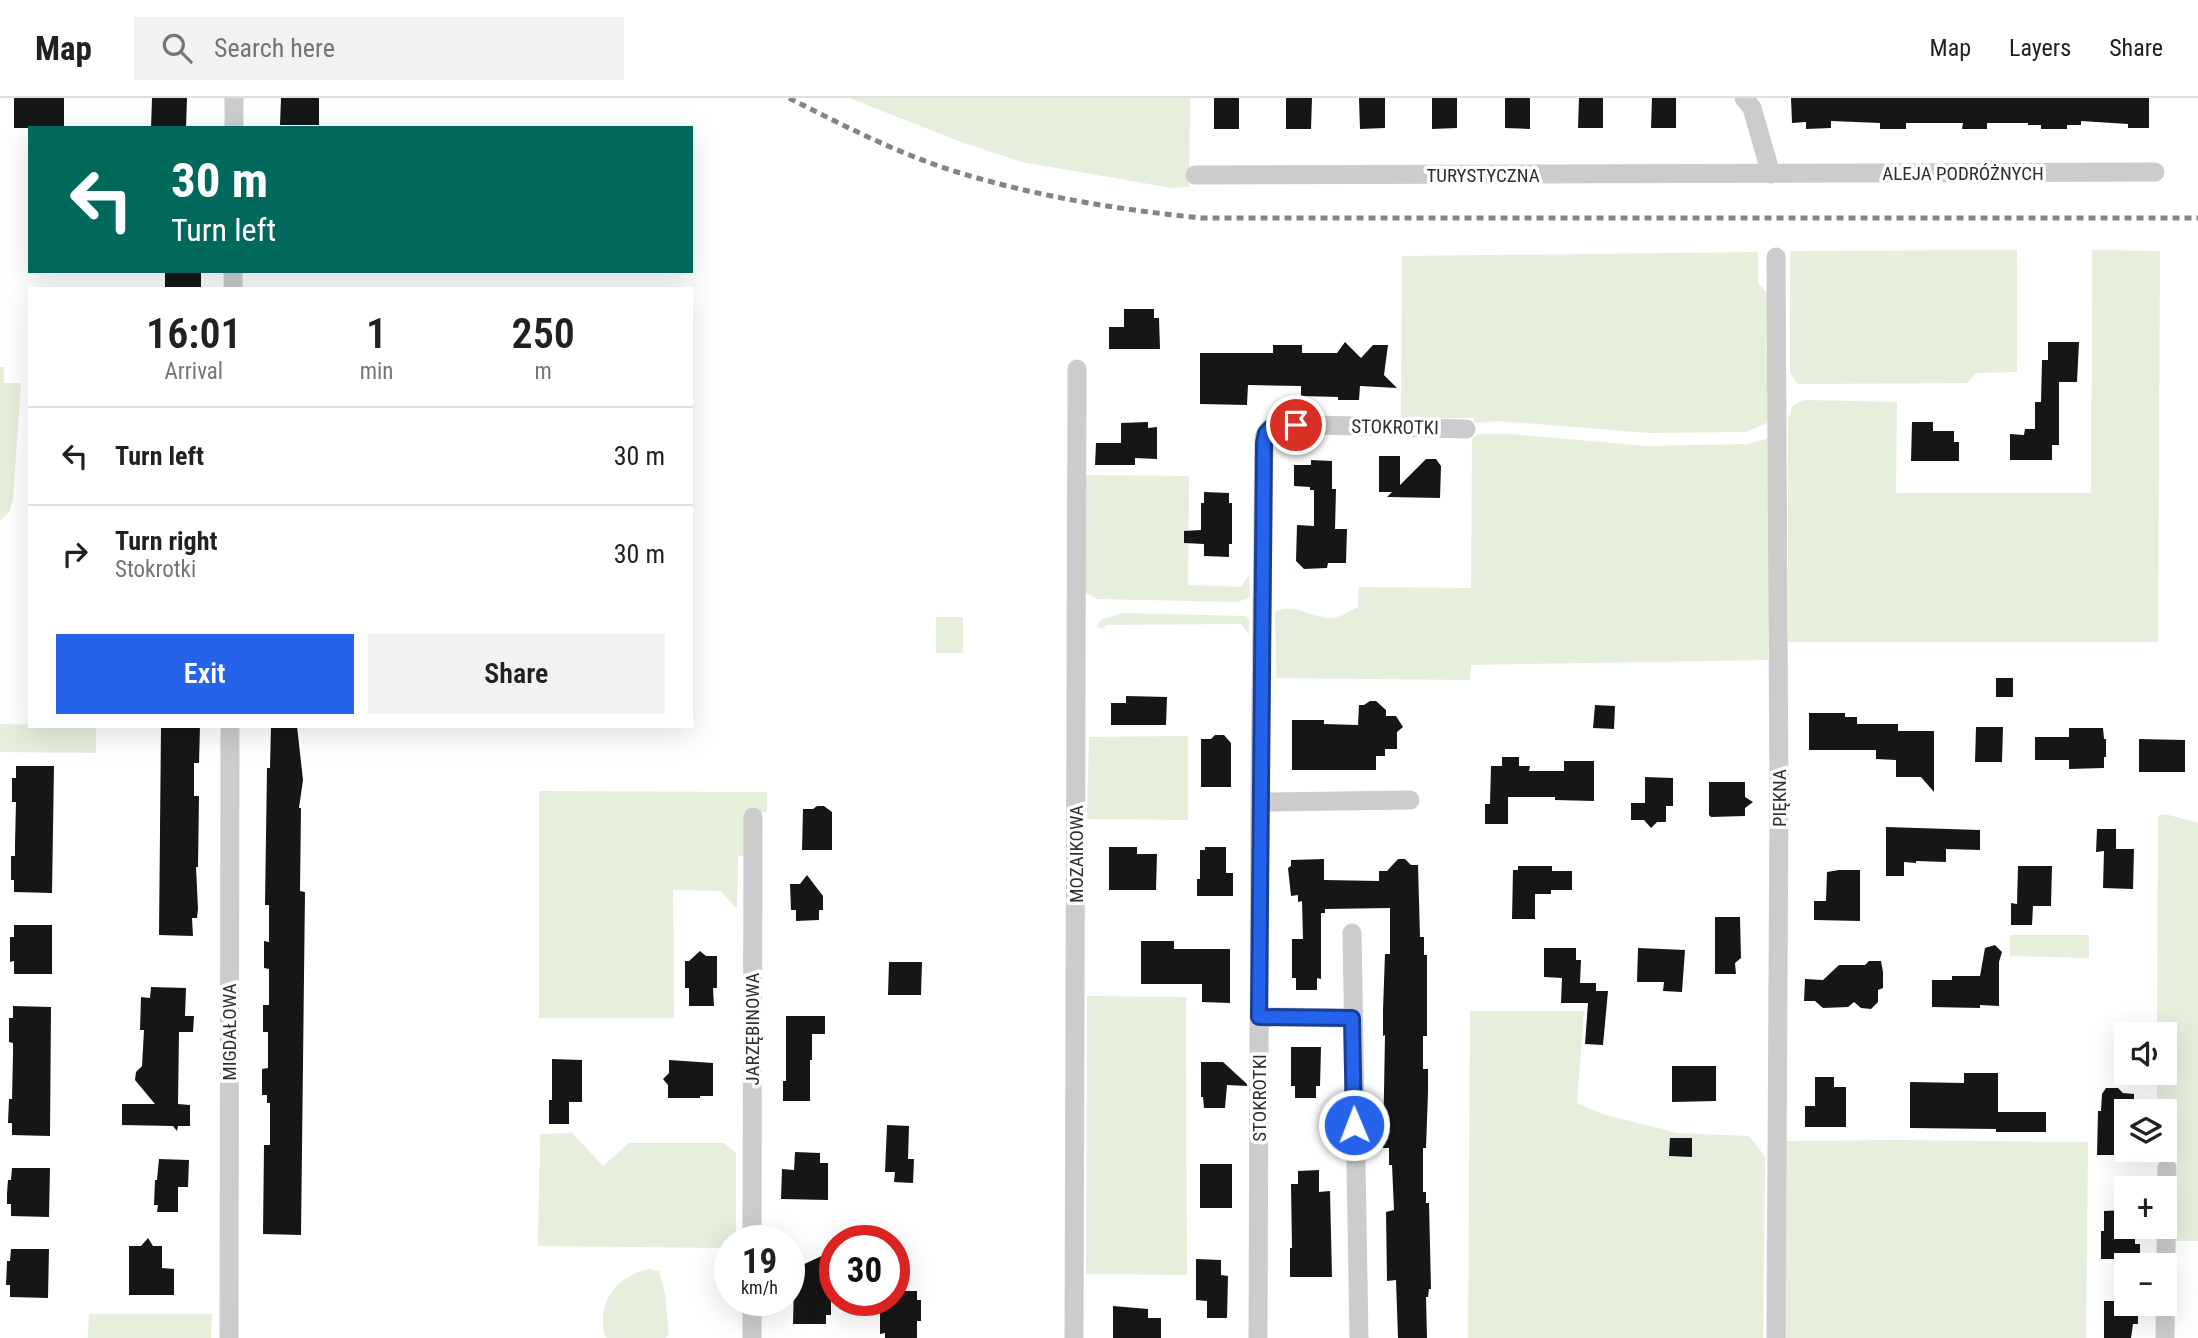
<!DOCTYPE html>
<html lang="en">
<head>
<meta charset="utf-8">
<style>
  body { margin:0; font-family:"Roboto Condensed",sans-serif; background:#f2f2f2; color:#202124; height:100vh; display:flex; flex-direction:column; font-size:26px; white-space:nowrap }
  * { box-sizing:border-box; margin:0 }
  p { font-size:23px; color:#757577 }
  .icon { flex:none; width:38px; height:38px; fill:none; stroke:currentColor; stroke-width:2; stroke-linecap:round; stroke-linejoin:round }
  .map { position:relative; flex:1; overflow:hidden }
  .sheet { position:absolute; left:28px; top:189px; width:665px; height:441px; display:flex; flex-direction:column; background:#fff; border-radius:0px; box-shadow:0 7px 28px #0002 }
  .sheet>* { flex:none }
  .guide { position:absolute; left:28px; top:28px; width:665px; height:147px; border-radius:0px; box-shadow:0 7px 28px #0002; background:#00695c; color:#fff; overflow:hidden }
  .fabs { position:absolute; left:2114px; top:924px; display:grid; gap:14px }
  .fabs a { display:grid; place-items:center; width:63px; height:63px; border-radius:0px; background:#fff; box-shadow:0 7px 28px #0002; font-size:35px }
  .speed { position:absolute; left:714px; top:1127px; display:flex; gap:14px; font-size:35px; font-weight:700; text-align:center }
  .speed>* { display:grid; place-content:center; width:91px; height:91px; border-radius:50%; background:#fff; box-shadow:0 7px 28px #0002; line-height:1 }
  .speed small { font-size:18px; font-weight:400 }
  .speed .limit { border:10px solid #d22; background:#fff; color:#111 }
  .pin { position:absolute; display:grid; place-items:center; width:60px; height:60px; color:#fff; margin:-30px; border:4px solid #fff; border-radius:50%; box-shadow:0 2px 7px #0007 }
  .me { position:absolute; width:77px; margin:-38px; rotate:359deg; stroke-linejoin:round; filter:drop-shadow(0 0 5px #0008) }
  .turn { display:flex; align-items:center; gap:24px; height:147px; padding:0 28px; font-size:32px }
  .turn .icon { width:91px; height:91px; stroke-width:2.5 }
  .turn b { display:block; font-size:49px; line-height:60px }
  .eta { display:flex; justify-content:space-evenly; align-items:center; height:119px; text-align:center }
  .eta b { font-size:42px; font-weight:600; line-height:49px }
  .primary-button { display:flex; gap:14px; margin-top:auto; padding:14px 28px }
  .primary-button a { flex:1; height:80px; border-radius:0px; background:#2563eb; color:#fff; font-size:28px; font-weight:600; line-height:80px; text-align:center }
  .primary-button a+a { background:#f2f2f2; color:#202124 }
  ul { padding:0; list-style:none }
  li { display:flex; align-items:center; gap:21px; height:98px; padding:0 28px; border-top:2px solid #e0e0e0 }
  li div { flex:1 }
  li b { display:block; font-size:26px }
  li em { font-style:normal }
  header { display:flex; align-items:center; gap:42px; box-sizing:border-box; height:98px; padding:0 35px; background:#fff; border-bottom:2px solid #e0e0e0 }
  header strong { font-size:33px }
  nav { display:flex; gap:38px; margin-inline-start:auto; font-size:24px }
  .search { width:490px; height:63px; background:#f2f2f2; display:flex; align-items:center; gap:18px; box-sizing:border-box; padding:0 24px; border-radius:0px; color:#757577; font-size:26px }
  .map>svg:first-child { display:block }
  .green { fill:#e6eedc }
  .building { fill:#161616 }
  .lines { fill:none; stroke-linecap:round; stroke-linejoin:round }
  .minor { stroke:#ccc; stroke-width:19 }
  .rail { stroke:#848484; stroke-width:5; stroke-dasharray:7 5; stroke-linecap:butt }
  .route-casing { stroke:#184099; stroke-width:18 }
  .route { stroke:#2563eb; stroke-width:12 }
  .labels { text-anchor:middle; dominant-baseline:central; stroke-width:7; stroke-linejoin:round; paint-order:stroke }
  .street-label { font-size:19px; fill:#2f2f2f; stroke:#fff }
</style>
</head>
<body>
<header>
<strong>Map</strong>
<div class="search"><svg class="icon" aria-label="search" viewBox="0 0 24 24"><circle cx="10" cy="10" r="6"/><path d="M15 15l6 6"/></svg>Search here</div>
<nav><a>Map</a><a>Layers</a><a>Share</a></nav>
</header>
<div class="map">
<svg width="2198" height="1240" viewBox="0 0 2198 1240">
  <rect width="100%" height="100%" fill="#fff"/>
  <g class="green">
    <path d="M849 0H1190L1189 89 1172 90 1022 64 961 44Z"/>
    <path d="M2017 152V274L1976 275 1967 285 1798 286 1790 275V153Z"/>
    <path d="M2092 152 2160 153 2158 544H1788V321L1793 307 1804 302 1897 304 1896 395H2091Z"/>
    <path d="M1758 154V185L1770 198 1769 324 1746 334 1649 335 1499 323 1474 325V320H1401L1402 158Z"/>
    <path d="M0 269H4V285H21L13 402 9 414 0 423Z"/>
    <path d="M1478 336H1511L1646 348 1748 346 1769 340 1768 562 1471 567 1470 582 1276 580 1275 513C1301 505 1311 521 1332 520 1341 519 1350 513 1358 509L1359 489 1471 490 1472 341Z"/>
    <path d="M1086 377 1189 378 1188 487 1241 489 1249 477 1250 499 1238 504 1097 501 1082 493Z"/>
    <path d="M1123 515 1246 518 1249 521V536L1241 526 1106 527 1102 531 1097 528 1101 522Z"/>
    <rect x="936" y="519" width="27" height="36"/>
    <path d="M0 626 96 628V655L0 654Z"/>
    <path d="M1188 638V722L1087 721 1089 639Z"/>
    <path d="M539 693 767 694V714H744V758H738L737 811 721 793 673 792 674 920H539Z"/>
    <path d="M2165 716 2198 725V1143H2176L2177 1060 2157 1058V1052H2165V1013H2157V975H2165V936H2157L2158 718Z"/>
    <path d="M2010 837H2089V860L2010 858Z"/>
    <path d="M1087 898 1186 899 1187 1177 1086 1176Z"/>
    <path d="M1470 913H1584L1577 1005 1602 1016 1677 1035 1749 1038 1765 1059 1763 1240H1468Z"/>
    <path d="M572 1035 603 1068 629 1045H724L736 1055V1143H730V1150L538 1148 540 1036Z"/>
    <path d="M1897 1042 2088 1044 2086 1240H1783L1785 1043Z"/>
    <path d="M649 1171 659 1173 665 1195 669 1237 666 1240H607C603 1234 603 1230 603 1223 603 1195 621 1178 649 1171Z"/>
    <path d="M89 1216H212L211 1240H88Z"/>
  </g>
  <g class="building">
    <rect x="14" y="0" width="50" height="30"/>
    <path d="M152 0H187L186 30H151Z"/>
    <path d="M281 0H319V27H280Z"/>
    <rect x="1214" y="0" width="25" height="31"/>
    <path d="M1286 0H1312L1311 31H1286Z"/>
    <path d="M1359 0H1385V30L1360 31Z"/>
    <path d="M1432 0H1457V30L1432 31Z"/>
    <path d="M1505 0H1530V31L1505 30Z"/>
    <path d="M1579 0H1603V30H1578Z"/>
    <path d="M1652 0H1676V30H1651Z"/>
    <path d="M1791 0H2149V30H2128V26L2081 23V27H2067V31H2041V27H2028V25H1987V31H1962L1963 25H1906V31H1880V25L1831 23V30L1806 31V24L1792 25Z"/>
    <rect x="165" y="173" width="36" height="18"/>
    <path d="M1124 211H1154V220H1159L1160 251H1109V229H1124Z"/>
    <path d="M1345 244 1361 260 1373 247H1388L1384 277 1397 290 1360 288 1359 302H1338V299L1301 298V288L1248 287 1247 307 1200 306V255H1273V247H1302V255H1337Z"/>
    <path d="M2048 244H2079L2077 284H2059V347H2052V362H2010V336L2024 337 2025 331H2035V304H2041L2042 262H2048Z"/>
    <path d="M1148 324V330L1157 329V361L1135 360V367H1095L1096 345H1121V325Z"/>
    <path d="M1912 324H1933V333H1954V344H1959V363H1911Z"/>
    <path d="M1379 358H1400V387L1426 361H1436L1441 368 1440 400 1387 399 1392 394H1379Z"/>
    <path d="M1311 362 1332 363V391H1336L1335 431H1347L1346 465H1328L1327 470 1304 471 1296 463 1297 427 1314 428V392H1310V389L1294 388V367H1311Z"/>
    <path d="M1204 394 1229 395V405H1232V446H1229V459L1204 458V446L1184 445V433L1201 432V405H1204Z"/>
    <rect x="1996" y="580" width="17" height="19"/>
    <path d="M1126 598 1167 599 1166 627H1111V605H1126Z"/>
    <path d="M1370 603H1376L1386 612V618H1396L1403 629 1397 634V651H1385V658H1376V672H1292V622H1324V626L1358 627 1359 607H1364Z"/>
    <path d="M1595 607 1615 608 1614 631 1593 630Z"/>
    <path d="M1809 615H1845V619H1857V626H1898V633H1934V694L1921 679H1896V662L1876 661V652H1809Z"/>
    <path d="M161 628H200L199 665H194V698H199L198 769H196L198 811 197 820H192L193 838 159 837Z"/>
    <path d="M271 628H297L303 682 299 710H301L300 793 305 794 301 1137 263 1136 264 1047H270V1005H267V997H262V971L268 970V934H263V907H269V871L264 870V843L269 844V807H265L267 670H270Z"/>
    <path d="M1976 629H2003L2002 664H1975Z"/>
    <path d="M2069 630H2103L2104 641H2106V659H2104V670L2069 671V662H2035V639H2069Z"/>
    <path d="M1215 637H1224L1231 645V689H1201V641H1211Z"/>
    <path d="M2139 641 2185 642V674H2139Z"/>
    <path d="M1502 659H1519V668H1530L1529 673H1564V663H1594V703L1555 702V699H1508V726H1485V706H1490L1491 668H1502Z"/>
    <path d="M16 668H54L52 795 14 794V782H11V758H15V746L16 704H12V680H16Z"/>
    <path d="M1645 679 1673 680V708H1666V724H1657L1651 730 1644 722H1631V705H1645Z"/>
    <path d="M1709 684H1745V699L1753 704 1745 710V718L1711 719 1709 717Z"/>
    <path d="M817 708H824L832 714V752H802L803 711H813Z"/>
    <path d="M1886 729 1980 732V752L1946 751V764L1916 763V765L1904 764V778H1886Z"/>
    <path d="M2097 731H2116V751H2134L2133 791 2103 790 2104 753 2096 754Z"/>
    <path d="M1109 749H1137V756H1157L1156 792H1109Z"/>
    <path d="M1205 749H1226V775H1233V798H1197V781H1200V752H1205Z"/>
    <path d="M1324 761V782L1379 783V773H1387L1398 761H1405L1411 767H1418L1420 839H1424V857H1427V938H1423V971H1428V994L1426 1050H1423V1094H1426V1105H1429L1431 1191H1429L1428 1199H1426L1427 1240H1398L1396 1182 1387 1183 1386 1114 1394 1112 1392 1067H1389V1050H1383L1385 937 1383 938V912L1385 856H1390V810L1325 811V815H1321V881L1317 880V892H1296V880H1292V841H1303L1302 803 1298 804V797L1291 798 1288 770 1291 768V762Z"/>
    <path d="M1518 768H1552V773H1572V792H1551V796H1535V821H1512L1513 772H1518Z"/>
    <path d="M2018 768H2052L2051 808H2033L2032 827H2011V805L2017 806Z"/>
    <path d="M1839 772H1860V823L1814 822V803H1826L1827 774Z"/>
    <path d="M807 777 823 798V812H819V822L796 823V812H791L790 786H800Z"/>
    <path d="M1715 819H1740L1741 860 1735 865 1736 876H1715Z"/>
    <path d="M14 827H52V876H14V863L10 864V839H14Z"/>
    <path d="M1141 843H1174V851H1230V905L1202 904V886H1141Z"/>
    <path d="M1995 847 2002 854 1999 864V908L1980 907V910L1932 909V882H1952V878H1980L1985 850Z"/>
    <path d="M1544 850H1576V862H1581L1580 885H1596V893H1608L1603 947 1585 946 1588 905H1561L1562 880 1544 879Z"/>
    <path d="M1638 850 1685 852 1682 894 1663 893 1664 884H1637Z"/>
    <path d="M700 853 706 858H717V890H713L714 908H689V890H685V863H689Z"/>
    <path d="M1869 863H1881L1883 874V890L1878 892V904L1871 911 1861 910 1854 904 1848 909 1823 910 1815 903H1804L1805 881 1823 882 1839 867H1865Z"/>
    <path d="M889 864H922L921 897H888Z"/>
    <path d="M151 889 186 890 185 918H194L193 934H179L178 1006 190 1007V1028H178L177 1033 173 1028 122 1027V1006H155L135 982 136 974 142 968 144 932H140L141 899 150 900Z"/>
    <path d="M13 908 51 909 50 1038 12 1037V1025H8L9 1001H12L13 956V945L9 944V920H13Z"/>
    <path d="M786 918H825V936H812V962H810V1003H783V983H786Z"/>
    <path d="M1291 949H1321L1320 988H1316V1000H1295V988H1291Z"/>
    <path d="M552 961 582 962V1004H569V1026H549V1002H552Z"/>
    <path d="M669 962 713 965V998H700V1000H668V987L663 981 669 975Z"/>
    <path d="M1201 964H1223L1247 986V988L1227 987 1225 1010H1204L1203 999H1201Z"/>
    <path d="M1672 968H1716V1003L1672 1004Z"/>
    <path d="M1964 975H1998V1014H2046V1034H1996V1031L1910 1030V984L1964 985Z"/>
    <path d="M1815 979H1834V989H1846V1029H1805V1008H1815Z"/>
    <path d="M2106 990H2118L2123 995 2134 996V1013H2126V1040L2118 1047V1057H2097L2098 1013H2101L2102 996Z"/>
    <path d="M887 1027 909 1028 908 1061H914L913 1085 894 1084 895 1074H885Z"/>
    <path d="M1670 1040H1692V1059L1669 1058Z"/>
    <path d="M795 1054 820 1055V1065H828V1102L781 1101 782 1071 794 1072Z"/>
    <path d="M159 1061 189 1062 188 1089H178V1114H157L158 1107H154L155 1082H157Z"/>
    <rect x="1200" y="1066" width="32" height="44"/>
    <path d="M12 1070H50L49 1119 11 1118V1106H7V1095L8 1082H11Z"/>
    <path d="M1319 1072V1094L1330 1093 1332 1179H1290V1150H1292L1291 1086H1298V1073Z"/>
    <path d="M2126 1112V1129H2135V1146H2140V1166H2119L2120 1161H2101V1133H2104V1113Z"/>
    <path d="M148 1140 153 1148H162V1170L174 1171V1197H129V1148H141Z"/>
    <path d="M11 1151H49L48 1200 10 1199V1187H6L7 1163H10Z"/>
    <path d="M826 1156 835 1175 831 1177V1217H826V1226H793L794 1183 789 1173Z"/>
    <path d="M1196 1161 1221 1162V1177L1228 1178 1227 1220H1207V1203L1196 1202Z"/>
    <path d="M894 1193H917V1202H921V1223H917V1240H885V1235L880 1236V1207H884V1202H894Z"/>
    <path d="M2104 1203H2126V1206H2138V1226H2133L2131 1240H2104Z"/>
    <path d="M1113 1208 1148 1211V1220H1161V1240H1113Z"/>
  </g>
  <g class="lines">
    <g class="minor">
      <path d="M1744 0 1752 10 1771 76"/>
      <path d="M234 30V0"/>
      <path d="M1195 77 2155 74"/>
      <path d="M233 191V173"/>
      <path d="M1261 704 1410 702"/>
      <path d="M1352 835 1359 1240"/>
      <path d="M1259 919 1352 920"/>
      <path d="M752 1143 753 719"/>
      <path d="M752 1202V1240"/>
      <path d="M229 1240 230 628"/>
      <path d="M1074 1240 1077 271"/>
      <path d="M1258 1240 1260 681 1264 339 1269 331 1278 326 1466 331"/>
      <path d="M1776 1240 1779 705 1776 159"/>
      <path d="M2165 1240 2167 1070"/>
    </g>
    <path class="rail" d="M789 0C844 28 901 57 960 75 1040 99 1120 112 1202 120H2198"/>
  </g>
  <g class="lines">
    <g class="route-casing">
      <path id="route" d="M1296 327 1273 328 1266 335 1264 345 1259 919 1352 920 1354 1027"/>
    </g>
    <use href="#route" class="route"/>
  </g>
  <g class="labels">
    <g class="street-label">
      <text x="1963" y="75">ALEJA PODRÓŻNYCH</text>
      <text x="1483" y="77">TURYSTYCZNA</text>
      <text transform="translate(1395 329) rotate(1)">STOKROTKI</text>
      <text transform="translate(1779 700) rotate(-90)">PIĘKNA</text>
      <text transform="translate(1076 756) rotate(-90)">MOZAIKOWA</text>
      <text transform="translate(752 931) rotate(-90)">JARZĘBINOWA</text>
      <text transform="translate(229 934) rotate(-90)">MIGDAŁOWA</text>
      <text transform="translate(1259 1000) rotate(-90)">STOKROTKI</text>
    </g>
  </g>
</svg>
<div class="fabs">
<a><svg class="icon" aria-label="sound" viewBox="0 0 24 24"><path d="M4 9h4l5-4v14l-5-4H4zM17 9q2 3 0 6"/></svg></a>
<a><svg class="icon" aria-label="layers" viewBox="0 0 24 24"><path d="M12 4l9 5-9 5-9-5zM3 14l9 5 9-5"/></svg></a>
<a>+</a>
<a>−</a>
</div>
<div class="speed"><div>19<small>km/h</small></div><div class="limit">30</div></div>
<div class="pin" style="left:1296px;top:327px;background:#d93025"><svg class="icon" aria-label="arrive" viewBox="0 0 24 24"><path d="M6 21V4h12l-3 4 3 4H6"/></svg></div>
<svg class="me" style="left:1354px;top:1027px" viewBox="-20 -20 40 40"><circle r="17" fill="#2563eb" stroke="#fff" stroke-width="3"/><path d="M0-11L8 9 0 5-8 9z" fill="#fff"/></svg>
<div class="guide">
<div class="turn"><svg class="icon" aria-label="left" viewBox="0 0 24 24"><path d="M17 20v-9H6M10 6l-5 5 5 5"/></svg><div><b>30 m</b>Turn left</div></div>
</div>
<section class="sheet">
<div class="eta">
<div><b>16:01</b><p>Arrival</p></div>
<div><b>1</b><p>min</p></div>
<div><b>250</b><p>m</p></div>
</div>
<ul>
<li><svg class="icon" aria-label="left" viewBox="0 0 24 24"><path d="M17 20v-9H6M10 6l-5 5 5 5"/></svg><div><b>Turn left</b></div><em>30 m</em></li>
<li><svg class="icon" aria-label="right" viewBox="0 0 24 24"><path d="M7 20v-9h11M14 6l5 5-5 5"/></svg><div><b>Turn right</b><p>Stokrotki</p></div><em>30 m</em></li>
</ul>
<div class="primary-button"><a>Exit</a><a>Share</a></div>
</section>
</div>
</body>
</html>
